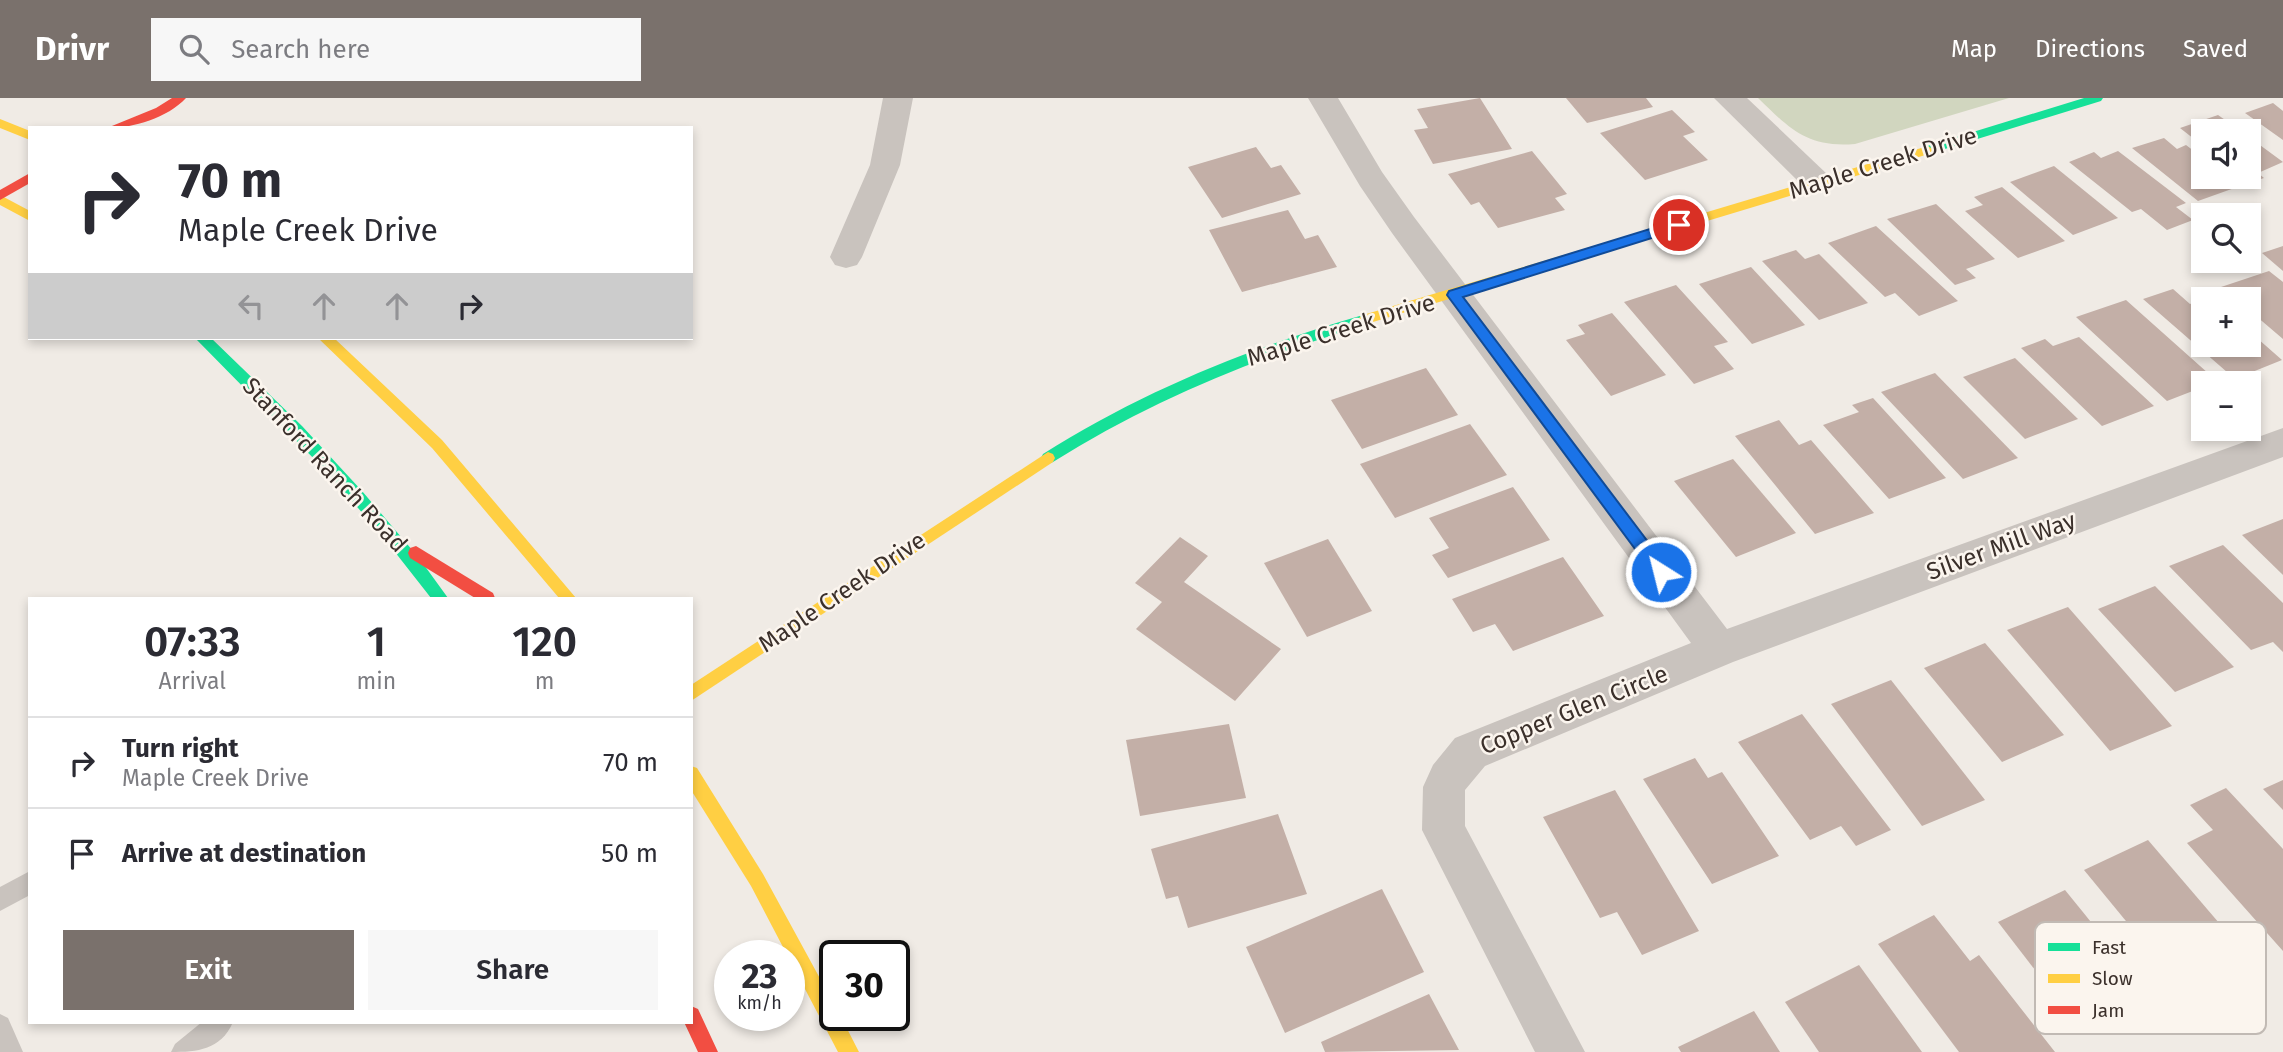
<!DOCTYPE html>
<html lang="en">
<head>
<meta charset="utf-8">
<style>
  body { margin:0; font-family:"Fira Sans",sans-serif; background:#f7f7f7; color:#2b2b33; height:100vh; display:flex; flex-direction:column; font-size:26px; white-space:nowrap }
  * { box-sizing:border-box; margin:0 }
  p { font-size:23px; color:#7c7c81 }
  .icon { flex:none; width:38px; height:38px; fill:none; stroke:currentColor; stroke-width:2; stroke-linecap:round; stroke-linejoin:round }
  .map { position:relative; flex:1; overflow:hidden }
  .side { position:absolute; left:28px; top:499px; width:665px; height:427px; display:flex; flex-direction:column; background:#fff; border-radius:0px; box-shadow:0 4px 10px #0003 }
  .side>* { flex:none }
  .top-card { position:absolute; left:28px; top:28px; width:665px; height:214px; border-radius:0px; box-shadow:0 4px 10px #0003; background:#fff; color:#2b2b33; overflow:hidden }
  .tools { position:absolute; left:2191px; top:21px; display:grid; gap:14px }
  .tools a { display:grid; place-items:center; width:70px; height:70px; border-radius:0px; background:#fff; box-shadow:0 4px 10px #0003; font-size:35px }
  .speed { position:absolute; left:714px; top:842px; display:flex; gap:14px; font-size:35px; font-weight:700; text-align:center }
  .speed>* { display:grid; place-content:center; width:91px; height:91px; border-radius:50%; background:#fff; box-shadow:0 4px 10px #0003; line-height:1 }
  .speed small { font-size:18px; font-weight:400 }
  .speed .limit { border:4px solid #111; border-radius:10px; background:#fff; color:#111 }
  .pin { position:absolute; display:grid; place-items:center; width:60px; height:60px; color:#fff; margin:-30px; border:4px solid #fff; border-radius:50%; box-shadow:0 2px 7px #0007 }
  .me { position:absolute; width:77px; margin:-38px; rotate:324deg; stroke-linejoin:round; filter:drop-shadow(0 0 5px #0008) }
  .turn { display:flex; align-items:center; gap:24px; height:147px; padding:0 35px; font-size:32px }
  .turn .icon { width:91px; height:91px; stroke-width:2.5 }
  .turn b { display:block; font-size:49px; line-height:60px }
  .lanes { display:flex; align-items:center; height:66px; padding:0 35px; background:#0003; justify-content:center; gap:35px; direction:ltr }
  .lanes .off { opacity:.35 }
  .eta { display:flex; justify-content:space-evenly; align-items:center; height:119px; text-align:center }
  .eta b { font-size:42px; font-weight:600; line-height:49px }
  .cta { display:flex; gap:14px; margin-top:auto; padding:14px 35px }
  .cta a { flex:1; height:80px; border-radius:0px; background:#7a716c; color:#fff; font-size:28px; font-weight:600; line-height:80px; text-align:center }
  .cta a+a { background:#f7f7f7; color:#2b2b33 }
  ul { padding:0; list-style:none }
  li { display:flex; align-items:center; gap:21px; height:91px; padding:0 35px; border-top:2px solid #e1e1e2 }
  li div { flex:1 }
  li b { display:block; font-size:26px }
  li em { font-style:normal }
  header { display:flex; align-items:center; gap:42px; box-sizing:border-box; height:98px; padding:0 35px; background:#7a716c; color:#fff }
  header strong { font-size:33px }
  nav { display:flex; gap:38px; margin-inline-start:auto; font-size:24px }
  .search { width:490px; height:63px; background:#f7f7f7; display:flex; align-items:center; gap:18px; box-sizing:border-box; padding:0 24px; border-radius:0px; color:#7c7c81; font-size:26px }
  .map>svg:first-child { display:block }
  .green { fill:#d1d6bf }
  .building { fill:#c3afa7 }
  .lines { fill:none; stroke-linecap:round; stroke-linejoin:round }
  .lane { fill:#c9c3be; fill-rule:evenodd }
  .street { fill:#c9c3be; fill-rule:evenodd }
  .fast { fill:#16e098; fill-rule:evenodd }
  .slow { fill:#ffcf43; fill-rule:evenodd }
  .jam { fill:#f24e42; fill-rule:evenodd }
  .route { fill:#1a73e8; stroke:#114b97; stroke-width:2 }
  .labels { text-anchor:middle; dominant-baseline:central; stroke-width:5; stroke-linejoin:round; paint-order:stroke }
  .street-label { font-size:24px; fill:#3b302b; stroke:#fbf5ee }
  .key { fill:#fbf5ee; stroke:#c1bab4; stroke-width:2 }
  .key-label { font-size:19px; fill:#3b302b }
</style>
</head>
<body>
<header>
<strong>Drivr</strong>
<div class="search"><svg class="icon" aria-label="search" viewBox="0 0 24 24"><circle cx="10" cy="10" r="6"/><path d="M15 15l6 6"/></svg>Search here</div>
<nav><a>Map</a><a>Directions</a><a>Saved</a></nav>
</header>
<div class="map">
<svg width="2283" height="954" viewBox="0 0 2283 954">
  <rect width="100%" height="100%" fill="#f0ebe5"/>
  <path class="green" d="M1758 0H2009L1855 46C1807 50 1790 31 1758 0Z"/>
  <g class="building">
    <path d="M1480 0 1512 51 1433 66 1414 32 1428 30 1417 11Z"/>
    <path d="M1566 0H1646L1653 9 1587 25Z"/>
    <path d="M2273 5 2283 13V42L2245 15Z"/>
    <path d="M1672 12 1695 34 1683 38 1708 62 1645 82 1600 35Z"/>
    <path d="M2218 17 2241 33H2203V48L2180 30Z"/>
    <path d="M2249 39 2283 64 2258 75 2264 80 2252 84 2245 79H2249Z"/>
    <path d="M2164 40 2177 51 2186 47 2203 60V79H2227L2240 88 2198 103 2132 50Z"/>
    <path d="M1256 49 1271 70 1281 67 1301 96 1222 120 1188 69Z"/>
    <path d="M1532 53 1567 96 1555 100 1565 112 1498 130 1479 104 1471 107 1448 76Z"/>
    <path d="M2118 53 2186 105 2176 109 2193 122 2167 132 2141 111 2132 114 2069 64 2094 54 2101 60Z"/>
    <path d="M2054 68 2118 120 2073 137 2010 84Z"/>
    <path d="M2002 89 2065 143 2018 160 1965 113 1983 107 1974 99Z"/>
    <path d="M1936 106 1995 161 1966 171 1976 180 1955 187 1887 121Z"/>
    <path d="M1288 112 1305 141 1318 137 1337 169 1242 194 1209 132Z"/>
    <path d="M1876 128 1958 203 1919 218 1895 195 1885 199 1828 145Z"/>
    <path d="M2283 148V173L2262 155Z"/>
    <path d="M1796 152 1805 161 1819 156 1868 205 1819 222 1762 163Z"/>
    <path d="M1751 169 1805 227 1752 246 1699 186Z"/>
    <path d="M2269 173 2283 184V241L2249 212V201H2236L2221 189Z"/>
    <path d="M1676 187 1728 244 1714 248 1734 271 1694 286 1624 204Z"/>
    <path d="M2173 191 2190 206 2203 201V247H2249V233L2282 262 2235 281 2143 201Z"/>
    <path d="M2126 202 2218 284 2203 285V289L2167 303 2076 219Z"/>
    <path d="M1612 215 1666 277 1611 298 1566 242 1585 236 1578 227Z"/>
    <path d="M2079 239 2154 308 2102 328 2021 250 2045 241 2053 248Z"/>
    <path d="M2015 260 2078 321 2025 341 1963 279Z"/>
    <path d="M1426 270 1458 317 1362 351 1331 302Z"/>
    <path d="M1935 275 2018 360 1963 381 1881 294Z"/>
    <path d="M1873 300 1946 380 1889 401 1823 327 1859 314 1852 307Z"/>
    <path d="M1779 322 1799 347 1811 342 1874 415 1815 436 1735 338Z"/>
    <path d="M1470 326 1507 377 1395 420 1360 366Z"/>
    <path d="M1733 361 1796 435 1736 459 1674 383Z"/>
    <path d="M1513 389 1550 442 1448 480 1432 457 1449 450 1429 420Z"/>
    <path d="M2283 421V477L2242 437Z"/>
    <path d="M1180 439 1208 458 1184 484 1281 551 1235 603 1136 531 1162 504 1135 485Z"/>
    <path d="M1328 441 1372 513 1307 539 1264 465Z"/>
    <path d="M2223 447 2283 505V554L2273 544 2251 552 2169 468Z"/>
    <path d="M1563 459 1604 518 1513 553 1495 526 1473 534 1452 501Z"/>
    <path d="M2155 488 2234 569 2175 594 2098 511Z"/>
    <path d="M2068 509 2172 628 2110 653 2007 532Z"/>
    <path d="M1985 545 2064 637 2002 664 1924 570Z"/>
    <path d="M1891 582 1985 702 1922 728 1831 606Z"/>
    <path d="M1802 616 1891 732 1856 748 1841 728 1810 742 1738 644Z"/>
    <path d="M1229 626 1246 700 1140 718 1126 642Z"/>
    <path d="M1695 660 1708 680 1722 674 1779 758 1712 786 1643 681Z"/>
    <path d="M2283 682V712L2263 691Z"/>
    <path d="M2226 690 2283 751V853L2187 745 2213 732 2190 707Z"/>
    <path d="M1615 692 1699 833 1642 857 1617 814 1600 820 1543 719Z"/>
    <path d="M1278 716 1307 796 1188 830 1178 798 1166 801 1151 751Z"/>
    <path d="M2148 742 2261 874 2195 907 2084 772Z"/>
    <path d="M1382 791 1424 874 1285 935 1246 849Z"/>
    <path d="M2065 792 2151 898 2082 933 1998 824Z"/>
    <path d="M1934 817 1970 863 1979 857 2055 954H1959L1878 846Z"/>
    <path d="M1859 867 1922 954H1819L1785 904Z"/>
    <path d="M1429 896 1459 952 1325 954 1321 944Z"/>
    <path d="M1754 913 1780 954H1681L1678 949Z"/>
  </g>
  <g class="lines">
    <g class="lane">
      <path d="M30 773V797L0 813V789Z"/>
      <path d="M0 916 8 920 23 954H0Z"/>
      <path d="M202 924H233C221 952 197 954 171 954L175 946Z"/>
    </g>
    <g class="street">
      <path d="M883 0H913L900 67 862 159 857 167 846 170 835 167 830 159 870 67Z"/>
      <path d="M1308 0H1338L1382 74 1414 119 1727 531 2283 330V359L1733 564 1485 668 1465 692V728L1585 954H1535L1422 732 1423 689 1433 667 1455 640 1691 545 1392 135 1360 88Z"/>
      <path d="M1714 0H1747L1828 77 1832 84 1828 91 1817 94 1806 91Z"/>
    </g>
    <g class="fast">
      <path d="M2084 0H2103L2101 3 1932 55 1928 56 1922 52 1924 49Z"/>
      <path d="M1363 217 1370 222 1368 226C1256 260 1152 302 1053 364L1048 366 1041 360 1043 356C1143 293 1249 250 1363 217Z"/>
      <path d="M195 240H211L302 328 362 393 419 460 448 500H431L380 435 322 369Z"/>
    </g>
    <g class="slow">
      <path d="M0 21 30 33V42L0 30Z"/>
      <path d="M1928 48 1934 52 1932 55 1363 227 1356 222 1363 217Z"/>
      <path d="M0 97 30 113V123L0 107Z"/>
      <path d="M318 240H334L442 342 576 500H559L432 350Z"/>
      <path d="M1048 354 1053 356 1055 360 1053 364 691 603V587Z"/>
      <path d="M691 668 697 670 763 776 835 908V917H840L859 954H838L751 788 691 692Z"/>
    </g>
    <g class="jam">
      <path d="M172 0H186C167 20 134 30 107 30L156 10Z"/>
      <path d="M30 75V85L0 102V92Z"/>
      <path d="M416 448 493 495 495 500H475L410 460 408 455 410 450Z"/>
      <path d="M691 908 698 911 718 954H698L684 924H691Z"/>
    </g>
  </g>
  <path class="route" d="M1679 122 1686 127 1684 130 1463 199 1667 469 1669 474 1661 480 1655 478 1447 197 1449 193Z"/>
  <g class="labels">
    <g class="street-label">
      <text transform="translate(1883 65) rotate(-17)">Maple Creek Drive</text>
      <text transform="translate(1341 232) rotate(-17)">Maple Creek Drive</text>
      <text transform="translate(325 367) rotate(47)">Stanford Ranch Road</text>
      <text transform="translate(2001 448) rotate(-20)">Silver Mill Way</text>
      <text transform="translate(842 494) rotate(-34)">Maple Creek Drive</text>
      <text transform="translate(1574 612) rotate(-22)">Copper Glen Circle</text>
    </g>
  </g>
  <rect x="2035" y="824" width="231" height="112" rx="10" class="key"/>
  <rect x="2048" y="845" width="32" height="8" fill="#16e098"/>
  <rect x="2048" y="876" width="32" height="9" fill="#ffcf43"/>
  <rect x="2048" y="908" width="32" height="8" fill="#f24e42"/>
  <g class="key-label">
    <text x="2092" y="856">Fast</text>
    <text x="2092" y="887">Slow</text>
    <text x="2092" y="919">Jam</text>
  </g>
</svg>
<div class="tools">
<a><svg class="icon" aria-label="sound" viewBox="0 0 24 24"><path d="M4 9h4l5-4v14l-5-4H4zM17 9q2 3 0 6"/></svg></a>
<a><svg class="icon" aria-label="search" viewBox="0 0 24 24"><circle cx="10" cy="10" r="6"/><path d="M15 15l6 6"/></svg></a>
<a>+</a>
<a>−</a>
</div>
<div class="speed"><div>23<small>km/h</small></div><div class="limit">30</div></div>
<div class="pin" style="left:1679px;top:127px;background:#d93025"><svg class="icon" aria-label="arrive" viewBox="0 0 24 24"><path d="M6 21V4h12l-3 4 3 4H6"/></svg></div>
<svg class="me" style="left:1661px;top:474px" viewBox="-20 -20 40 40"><circle r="17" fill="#1a73e8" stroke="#fff" stroke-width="3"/><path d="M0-11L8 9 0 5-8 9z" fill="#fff"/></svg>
<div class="top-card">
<div class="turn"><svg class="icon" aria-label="right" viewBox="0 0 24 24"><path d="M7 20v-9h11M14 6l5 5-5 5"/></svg><div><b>70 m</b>Maple Creek Drive</div></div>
<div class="lanes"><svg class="icon off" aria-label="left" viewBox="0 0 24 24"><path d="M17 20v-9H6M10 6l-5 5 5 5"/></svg><svg class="icon off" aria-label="ahead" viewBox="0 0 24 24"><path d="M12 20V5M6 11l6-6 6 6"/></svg><svg class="icon off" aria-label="ahead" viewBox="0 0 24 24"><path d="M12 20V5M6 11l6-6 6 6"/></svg><svg class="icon" aria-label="right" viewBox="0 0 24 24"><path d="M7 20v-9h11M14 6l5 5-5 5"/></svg></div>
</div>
<section class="side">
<div class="eta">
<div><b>07:33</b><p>Arrival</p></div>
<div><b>1</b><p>min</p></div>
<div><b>120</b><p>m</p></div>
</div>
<ul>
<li><svg class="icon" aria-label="right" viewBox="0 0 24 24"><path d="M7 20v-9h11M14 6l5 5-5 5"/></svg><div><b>Turn right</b><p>Maple Creek Drive</p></div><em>70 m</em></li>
<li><svg class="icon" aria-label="arrive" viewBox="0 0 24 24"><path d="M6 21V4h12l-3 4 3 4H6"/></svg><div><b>Arrive at destination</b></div><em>50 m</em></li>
</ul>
<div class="cta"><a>Exit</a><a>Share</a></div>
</section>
</div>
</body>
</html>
